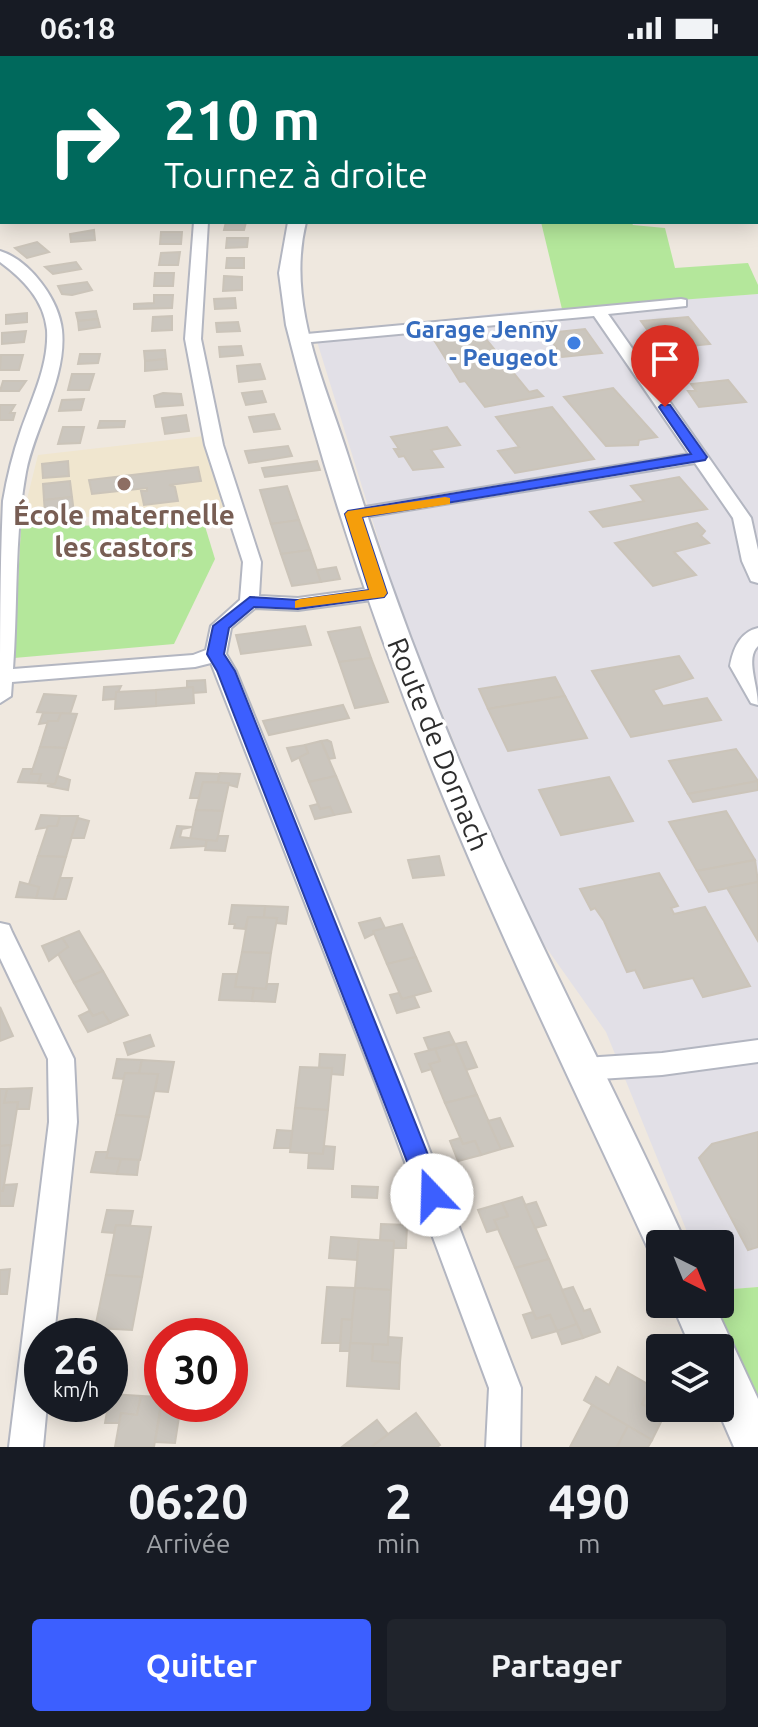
<!DOCTYPE html>
<html lang="fr">
<head>
<meta charset="utf-8">
<style>
  body { margin:0; font-family:Ubuntu,sans-serif; background:#20242c; color:#f1f3f6; height:100vh; display:flex; flex-direction:column; font-size:30px; white-space:nowrap }
  * { box-sizing:border-box; margin:0 }
  p { font-size:26px; color:#9ea1a6 }
  .icon { flex:none; width:44px; height:44px; fill:none; stroke:currentColor; stroke-width:2; stroke-linecap:round; stroke-linejoin:round }
  .map { position:relative; height:1391px; overflow:hidden }
  .drawer { display:flex; flex-direction:column; background:#171b24; flex:1 }
  .drawer>* { flex:none }
  .top-card { position:absolute; left:0px; top:0px; width:758px; height:168px; box-shadow:0 4px 20px #0003; background:#00695c; color:#fff; overflow:hidden }
  .needle { width:52px; rotate:137deg }
  .tools { position:absolute; left:646px; top:1174px; display:grid; gap:16px }
  .tools a { display:grid; place-items:center; width:88px; height:88px; border-radius:8px; background:#171b24; box-shadow:0 4px 20px #0003; font-size:40px }
  .speed { position:absolute; left:24px; top:1262px; display:flex; gap:16px; font-size:40px; font-weight:700; text-align:center }
  .speed>* { display:grid; place-content:center; width:104px; height:104px; border-radius:50%; background:#171b24; box-shadow:0 4px 20px #0003; line-height:1 }
  .speed small { font-size:20px; font-weight:400 }
  .speed .limit { border:12px solid #d22; background:#fff; color:#111 }
  .pin { position:absolute; display:grid; place-items:center; width:68px; height:68px; color:#fff; margin:-82px -34px; border-radius:50% 50% 50% 0; rotate:-45deg; box-shadow:0 0 8px #0007 }
  .pin .icon { rotate:45deg }
  .me { position:absolute; width:88px; margin:-44px; rotate:339deg; stroke-linejoin:round; filter:drop-shadow(0 0 6px #0008) }
  .turn { display:flex; align-items:center; gap:28px; height:168px; padding:0 32px; font-size:36px }
  .turn .icon { width:104px; height:104px; stroke-width:2.5 }
  .turn b { display:block; font-size:56px; line-height:68px }
  .eta { display:flex; justify-content:space-evenly; align-items:center; height:136px; text-align:center }
  .eta b { font-size:48px; font-weight:700; line-height:56px }
  .button { display:flex; gap:16px; margin-top:auto; padding:16px 32px }
  .button a { flex:1; height:92px; border-radius:8px; background:#3c5fff; color:#fff; font-size:32px; font-weight:700; line-height:92px; text-align:center }
  .button a+a { background:#20242c; color:#f1f3f6 }
  .status { display:flex; justify-content:space-between; align-items:center; height:56px; padding:0 40px; background:#171b24; direction:ltr }
  .status svg { height:22px; fill:currentColor }
  .map>svg:first-child { display:block }
  .industrial { fill:#e2e0e7 }
  .education { fill:#f0e6cf }
  .green { fill:#b4e79b }
  .building { fill:#cbc6be; stroke:#cbc4b9; stroke-width:2 }
  .lines { fill:none; stroke-linecap:round; stroke-linejoin:round }
  .minor-casing { stroke:#b3b6c1; stroke-width:4 }
  .secondary-casing { stroke:#b3b6c1; stroke-width:4 }
  .minor { fill:#fff; fill-rule:evenodd }
  .secondary { fill:#fff; fill-rule:evenodd }
  .route { fill:#3c5fff; stroke:#273ea6; stroke-width:2 }
  .slow { fill:#f59e0b }
  .shop-dot { fill:#3f7fe0; stroke:#fff; stroke-width:3 }
  .education-dot { fill:#8d6e63; stroke:#fff; stroke-width:3 }
  .labels { text-anchor:middle; dominant-baseline:central; stroke-width:7; stroke-linejoin:round; paint-order:stroke }
  .far-shop-label { font-size:24px; font-weight:bold; fill:#366cbe; stroke:#fff; text-anchor:end }
  .education-label { font-size:28px; font-weight:bold; fill:#785e54; stroke:#fff }
  .street-label { font-size:28px; fill:#2d2d2d; stroke:#fff }
</style>
</head>
<body>
<div class="status"><b>06:18</b><svg viewBox="0 0 49 12"><path d="M0 12V9h3v3zM5 12V6h3v6zM10 12V3h3v9zM15 12V0h3v12zM26 1h20v11H26zM47 4h2v5h-2z"/></svg></div>
<div class="map">
<svg width="758" height="1391" viewBox="0 0 758 1391">
  <rect width="100%" height="100%" fill="#efe8df"/>
  <path class="industrial" d="M758 238V1231L720 1234V1188H692L606 976 526 863 400 553 315 279 518 255Z"/>
  <path class="education" d="M204 380 226 457 22 463 38 399Z"/>
  <g class="green">
    <path d="M758 0 756 31V2L435 1Z"/>
    <path d="M541 166H631L633 169 665 172 675 212 748 207 758 229V238L562 253Z"/>
    <path d="M204 467 215 503 174 588 14 602 21 471Z"/>
    <path d="M758 1231V1349L716 1248H720V1234Z"/>
  </g>
  <g class="building">
    <path d="M226 166H246L244 174H224Z"/>
    <path d="M94 174 95 184 71 186 70 178Z"/>
    <path d="M161 176H182L181 188H160Z"/>
    <path d="M227 182H248L247 191 226 192Z"/>
    <path d="M37 186 49 196 27 202 15 192Z"/>
    <path d="M180 196 178 209H159L161 197Z"/>
    <path d="M227 202H244V212H226Z"/>
    <path d="M76 206 81 213 53 218 45 211Z"/>
    <path d="M155 217H174L173 230H154Z"/>
    <path d="M224 220 242 221V234L223 235Z"/>
    <path d="M87 226 92 234 72 239 62 238 58 230Z"/>
    <path d="M154 239H173L172 252 134 253V248L154 247Z"/>
    <path d="M235 242 236 252 215 253 214 243Z"/>
    <path d="M96 255 98 263 78 265 76 257Z"/>
    <path d="M27 257V266L6 268V259Z"/>
    <path d="M172 260V274L152 275 153 261Z"/>
    <path d="M688 261 710 288 661 293 641 265Z"/>
    <path d="M98 263 100 271 79 274 78 265Z"/>
    <path d="M238 266 240 275 217 276 216 267Z"/>
    <path d="M585 273 602 297 562 301 547 277Z"/>
    <path d="M26 275 24 286 2 288V277Z"/>
    <path d="M481 277 529 336 537 334 543 340 485 351 465 325 460 326 434 284Z"/>
    <path d="M241 290 243 299 220 301 219 291Z"/>
    <path d="M165 294 166 303 145 305 144 295Z"/>
    <path d="M80 298H100L98 307 78 308Z"/>
    <path d="M1 299H23L19 314H0Z"/>
    <path d="M166 303 167 313 145 315V305Z"/>
    <path d="M260 308 265 323 239 326 237 310Z"/>
    <path d="M72 318H94L89 334H68Z"/>
    <path d="M728 324 746 346 699 351 688 335H696L691 328Z"/>
    <path d="M3 325H26L19 335H0Z"/>
    <path d="M613 332 657 381 639 384 638 389 606 390 564 341Z"/>
    <path d="M262 335 266 346 246 349 242 337Z"/>
    <path d="M163 337 181 338 183 349 156 351 154 340Z"/>
    <path d="M84 343 81 354 59 355 62 344Z"/>
    <path d="M0 349H15L10 357H15L13 364H0Z"/>
    <path d="M552 351 594 403 515 417 498 395 519 391 496 361Z"/>
    <path d="M274 358 280 373 254 376 249 361Z"/>
    <path d="M186 359 189 375 165 378 162 362Z"/>
    <path d="M100 365H125L124 371 98 372Z"/>
    <path d="M63 371H84L80 387 58 388Z"/>
    <path d="M447 371 460 389 431 394 443 411 413 414 404 400 399 401 394 393H399L391 381Z"/>
    <path d="M288 390 292 400 249 407 245 395Z"/>
    <path d="M68 405 69 420 43 422 42 408Z"/>
    <path d="M317 405 320 414 265 421 262 412Z"/>
    <path d="M198 411 201 425 169 429 175 431 178 445 144 449 141 435H147V432L92 438 89 424Z"/>
    <path d="M679 421 707 453 603 471 590 456 644 445 631 430Z"/>
    <path d="M70 425 72 441 44 444 43 428Z"/>
    <path d="M287 430 299 464 271 468 260 434Z"/>
    <path d="M72 441 74 457H45L44 444Z"/>
    <path d="M299 464 310 494 281 498 271 468Z"/>
    <path d="M697 467 705 475 701 480 709 487 674 496 696 519 653 530 615 487Z"/>
    <path d="M310 494 321 526 292 530 281 498Z"/>
    <path d="M336 511 340 523 321 526 317 514Z"/>
    <path d="M305 570 311 589 241 598 236 579Z"/>
    <path d="M360 571 371 602 339 606 328 576Z"/>
    <path d="M679 600 693 622 653 634 663 650 707 642 721 664 631 681 592 615Z"/>
    <path d="M371 602 388 646 355 652 339 606Z"/>
    <path d="M555 621 565 640 488 653 479 633Z"/>
    <path d="M205 624 206 636 193 637V631H187V625Z"/>
    <path d="M121 630 115 643 103 644 104 631Z"/>
    <path d="M193 631 194 647 156 650V634Z"/>
    <path d="M156 634V650L115 653 116 636Z"/>
    <path d="M44 638 76 640 70 658 37 656Z"/>
    <path d="M565 640 587 682 508 695 488 653Z"/>
    <path d="M343 649 349 662 269 679 263 665Z"/>
    <path d="M43 657H61L58 665 39 668Z"/>
    <path d="M61 657 77 658 66 692 40 691 48 665H58Z"/>
    <path d="M327 684 331 686 335 702 329 703 321 685Z"/>
    <path d="M321 685 336 720 309 726 298 699 308 697 305 689Z"/>
    <path d="M305 689 308 697 292 705 287 692Z"/>
    <path d="M40 691 66 692 55 728 38 727 41 718H31Z"/>
    <path d="M736 693 758 725 688 738 669 705Z"/>
    <path d="M23 713H32L31 718H41L38 727 18 726Z"/>
    <path d="M196 717 219 718 218 726H203L199 742H190Z"/>
    <path d="M220 717 240 718 237 731 218 726Z"/>
    <path d="M58 720 70 724 68 734 47 730 55 728Z"/>
    <path d="M336 720 351 756 334 759 330 751 320 753 309 726Z"/>
    <path d="M609 721 633 765 561 779 539 734Z"/>
    <path d="M758 725V734L693 746 688 738Z"/>
    <path d="M203 726 229 727 223 755 196 754Z"/>
    <path d="M318 748 320 753 330 751 334 759 315 763 310 750Z"/>
    <path d="M196 754 223 755 217 785 190 783Z"/>
    <path d="M726 755 755 804 697 815 669 766Z"/>
    <path d="M41 759 60 760 57 770 36 773Z"/>
    <path d="M60 760H78L66 801 38 800 48 770H57Z"/>
    <path d="M78 762 89 765 84 782H71Z"/>
    <path d="M177 770 192 771 182 773 180 781 207 784 205 790 171 792Z"/>
    <path d="M218 780H228L225 795 205 794 207 784 217 785Z"/>
    <path d="M38 800 66 801 54 843 36 842 39 831H28Z"/>
    <path d="M439 800 444 819 413 822 408 804Z"/>
    <path d="M755 804 758 826 709 836 697 815Z"/>
    <path d="M659 817 678 850 671 852 674 858 705 851 750 930 703 941 693 922 644 932 635 914 627 916 604 865 595 852 591 854 580 833Z"/>
    <path d="M60 822H72L66 843H54Z"/>
    <path d="M20 826 39 831 36 842 16 841Z"/>
    <path d="M758 826V885L727 832Z"/>
    <path d="M232 849 265 850 264 862 248 861 245 873 234 872 235 868H229Z"/>
    <path d="M265 850 288 851 286 868 276 867 277 862H264Z"/>
    <path d="M248 861 277 862 271 897 242 896Z"/>
    <path d="M380 862 385 872 365 882 359 867Z"/>
    <path d="M402 868 416 901 387 908 373 875Z"/>
    <path d="M79 875 103 915 74 927 57 896 68 891 62 882Z"/>
    <path d="M62 882 68 891 49 905 42 890Z"/>
    <path d="M242 896 271 897 266 933 235 931Z"/>
    <path d="M416 901 431 935 402 943 387 908Z"/>
    <path d="M103 915 128 959 110 967 103 956 93 960 74 927Z"/>
    <path d="M223 918H237L235 931 254 932 252 945 219 944Z"/>
    <path d="M267 928H278L275 946 252 945 254 932 266 933Z"/>
    <path d="M399 937 402 943 414 940 419 951 397 957 390 939Z"/>
    <path d="M0 951 13 980 0 985Z"/>
    <path d="M89 955 93 960 103 956 110 967 88 976 79 960Z"/>
    <path d="M449 976 455 988 429 994 424 982Z"/>
    <path d="M150 979 154 990 128 999 124 987Z"/>
    <path d="M466 986 477 1011 466 1014 455 988Z"/>
    <path d="M455 988 477 1039 445 1047 429 1008 440 1005 435 993Z"/>
    <path d="M435 993 440 1005 429 1008 432 1013 422 1016 415 998Z"/>
    <path d="M320 998 345 999 343 1019 331 1018 332 1012H319Z"/>
    <path d="M117 1003 142 1004 139 1018 125 1017 124 1023 113 1022Z"/>
    <path d="M142 1004 174 1006 168 1036 155 1035 158 1018H139Z"/>
    <path d="M300 1011 332 1012 328 1054 295 1052Z"/>
    <path d="M125 1017 158 1018 149 1061 116 1059Z"/>
    <path d="M32 1032 29 1053H17L18 1046 4 1047 7 1033Z"/>
    <path d="M0 1033H7L4 1047 18 1046 11 1089 0 1090Z"/>
    <path d="M477 1039 501 1093 481 1099 475 1085 463 1088 445 1047Z"/>
    <path d="M295 1052 328 1054 323 1098 290 1096Z"/>
    <path d="M116 1059 149 1061 140 1104 106 1102Z"/>
    <path d="M500 1062 513 1090 501 1093 488 1065Z"/>
    <path d="M277 1074 292 1075 290 1092H274Z"/>
    <path d="M758 1076V1191L748 1194 699 1102 712 1088Z"/>
    <path d="M460 1082 463 1088 475 1085 481 1099 458 1105 450 1085Z"/>
    <path d="M11 1089 3 1135H0V1090Z"/>
    <path d="M324 1090 335 1091 333 1113 308 1112 309 1097 323 1098Z"/>
    <path d="M96 1096H108L106 1102 121 1103 117 1118 91 1116Z"/>
    <path d="M121 1103 139 1104 137 1119 117 1118Z"/>
    <path d="M17 1128 13 1150H0V1135H3L4 1129Z"/>
    <path d="M352 1130 378 1131 377 1142 352 1141Z"/>
    <path d="M522 1141 549 1203 515 1212 494 1164 508 1160 502 1147Z"/>
    <path d="M536 1146 546 1169 535 1172 525 1149Z"/>
    <path d="M502 1147 508 1160 494 1164 498 1173 487 1176 478 1154Z"/>
    <path d="M107 1154 133 1155 130 1170 116 1169 114 1177 102 1176Z"/>
    <path d="M381 1168 407 1169 406 1192H394V1185L380 1184Z"/>
    <path d="M116 1169 151 1171 142 1221 106 1219Z"/>
    <path d="M331 1181 359 1183 357 1204 329 1202Z"/>
    <path d="M359 1183 394 1185 391 1234 355 1232Z"/>
    <path d="M549 1203 577 1268 557 1275 550 1259 536 1263 515 1212Z"/>
    <path d="M10 1213 7 1238H0V1214Z"/>
    <path d="M106 1219 142 1221 132 1274 95 1272Z"/>
    <path d="M327 1231 355 1232 352 1264 342 1263 340 1287H322Z"/>
    <path d="M573 1231 584 1255 590 1253 600 1276 583 1282 562 1234Z"/>
    <path d="M355 1232 391 1234 388 1289 350 1287Z"/>
    <path d="M533 1256 536 1263 550 1259 557 1275 532 1282 523 1259Z"/>
    <path d="M342 1263 352 1264 350 1295H340Z"/>
    <path d="M83 1265 96 1266 95 1272 109 1273 107 1280H80Z"/>
    <path d="M577 1268 583 1282 562 1288 557 1275Z"/>
    <path d="M388 1281 402 1282 400 1307 372 1305 373 1288 388 1289Z"/>
    <path d="M350 1287 373 1288 372 1305 400 1307 399 1333 347 1330Z"/>
    <path d="M618 1311 651 1330 642 1348 664 1360 652 1384 584 1344 596 1321 609 1329Z"/>
    <path d="M651 1330 660 1335V1352H668L664 1360 642 1348Z"/>
    <path d="M110 1338 141 1340 137 1359 121 1357 119 1367H105Z"/>
    <path d="M141 1340 162 1341 154 1391H115L121 1357 137 1359Z"/>
    <path d="M162 1346 181 1348 175 1387 155 1386Z"/>
    <path d="M592 1349 628 1370 617 1391H570Z"/>
    <path d="M416 1357 440 1389 437 1391H371Z"/>
    <path d="M377 1364 388 1378 371 1391 343 1390Z"/>
    <path d="M628 1370 652 1384 648 1391H617Z"/>
  </g>
  <g class="lines">
    <g class="minor-casing">
      <g id="minor">
        <path d="M148 0H158L159 2H149Z"/>
        <rect x="0" y="27" width="2" height="6"/>
        <path d="M2 129V137L0 138V130Z"/>
        <path d="M194 166H208L201 283 223 389 261 506 259 540 298 542 379 531 389 537 379 543 298 554 255 552 231 572 226 598 236 615 404 1028 521 1332 520 1391H486L489 1332 376 1028 211 607 195 611 12 626 11 640 0 647C0 581 0 511 3 445 7 421 13 397 21 374 32 342 49 309 47 274 44 244 23 223 0 206V195C30 204 59 244 62 274 67 322 35 370 26 416 14 481 18 547 13 613L193 599 206 594 211 570 240 544 243 506 205 389 185 283Z"/>
        <path d="M681 243 686 244V250L608 258 751 462 758 494V527L751 525 742 505 733 462 695 407 353 463 344 458 353 453 689 398 594 260 301 287 296 285V279Z"/>
        <path d="M758 572V590C745 602 758 629 758 649L751 647 730 610C733 593 740 576 758 572Z"/>
        <path d="M0 867 9 869 12 876 74 1003 77 1066 54 1280H42V1348H47L43 1391H9L49 1066 48 1003 0 902Z"/>
        <path d="M758 984V1006L662 1019 584 1024 574 1021 570 1013 574 1005 584 1002 662 997Z"/>
      </g>
    </g>
    <g class="secondary-casing">
      <g id="secondary">
        <path d="M288 166H306C286 247 324 324 348 400 391 537 442 670 501 801 560 931 627 1058 686 1188H660V1204L652 1201C583 1051 510 902 447 750 383 595 327 432 286 269L279 217Z"/>
        <path d="M672 1248H714L758 1343V1391H734L717 1352 720 1292H691Z"/>
      </g>
    </g>
    <use href="#minor" class="minor"/>
    <use href="#secondary" class="secondary"/>
  </g>
  <path class="route" d="M661 349H670L707 401 705 404 362 461 387 537 384 541 298 553 254 551 229 572 224 598 235 615 444 1139 441 1146 432 1149 423 1146 420 1139 217 615 207 598 213 570 250 541 298 544 369 534 345 458 348 455 691 398 659 351Z"/>
  <path class="slow" d="M445 441 450 442V448L362 461 387 537 384 541 295 552V545L300 543 369 534 345 458 348 455Z"/>
  <circle class="shop-dot" cx="574" cy="287" r="8"/>
  <circle class="education-dot" cx="124" cy="428" r="8"/>
  <g class="labels">
    <g class="far-shop-label">
      <text x="558" y="273">Garage Jenny<tspan x="558" dy="28">- Peugeot</tspan></text>
    </g>
    <g class="education-label">
      <text x="124" y="458">École maternelle<tspan x="124" dy="32">les castors</tspan></text>
    </g>
    <g class="street-label">
      <text transform="translate(439 688) rotate(68)">Route de Dornach</text>
    </g>
  </g>
</svg>
<div class="tools">
<a><svg class="needle" viewBox="-14 -14 28 28"><path d="M0-13l5 13h-10z" fill="#e53935"/><path d="M0 13l5-13h-10z" fill="#9ea1a6"/></svg></a>
<a><svg class="icon" aria-label="layers" viewBox="0 0 24 24"><path d="M12 4l9 5-9 5-9-5zM3 14l9 5 9-5"/></svg></a>
</div>
<div class="speed"><div>26<small>km/h</small></div><div class="limit">30</div></div>
<div class="pin" style="left:665px;top:351px;background:#d93025"><svg class="icon" aria-label="arrive" viewBox="0 0 24 24"><path d="M6 21V4h12l-3 4 3 4H6"/></svg></div>
<svg class="me" style="left:432px;top:1139px" viewBox="-20 -20 40 40"><circle r="19" fill="#fff"/><path d="M0-13L10 11 0 6-10 11z" fill="#3c5fff"/></svg>
<div class="top-card">
<div class="turn"><svg class="icon" aria-label="right" viewBox="0 0 24 24"><path d="M7 20v-9h11M14 6l5 5-5 5"/></svg><div><b>210 m</b>Tournez à droite</div></div>
</div>
</div>
<section class="drawer">
<div class="eta">
<div><b>06:20</b><p>Arrivée</p></div>
<div><b>2</b><p>min</p></div>
<div><b>490</b><p>m</p></div>
</div>
<div class="button"><a>Quitter</a><a>Partager</a></div>
</section>
</body>
</html>
